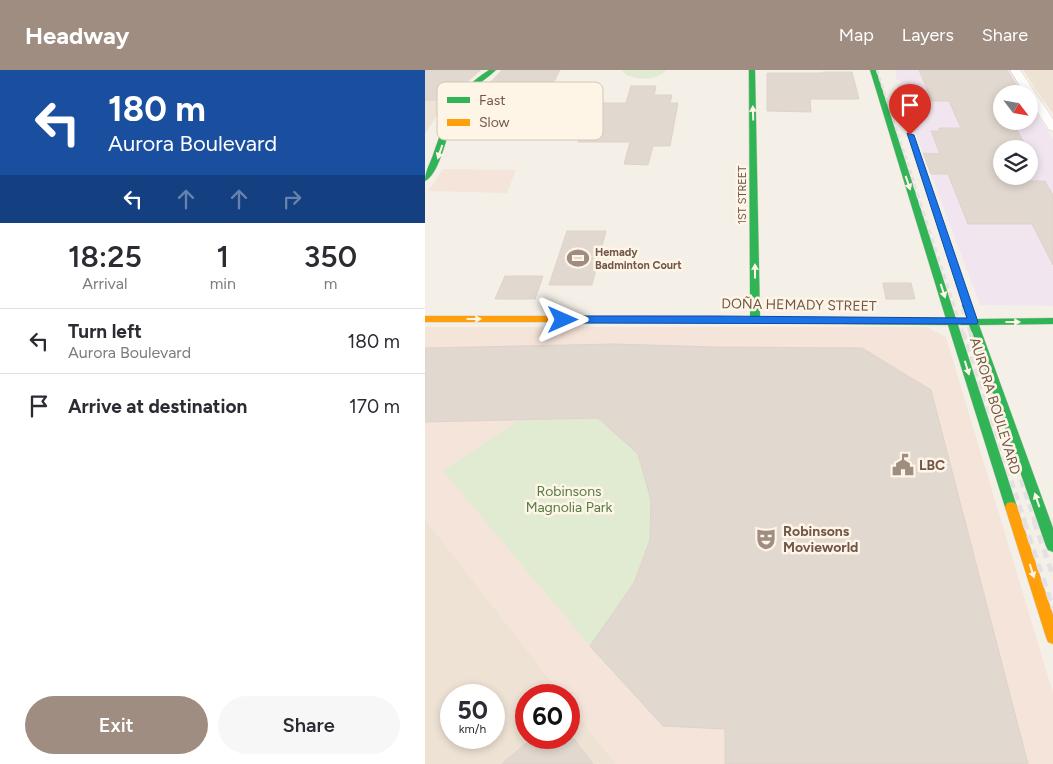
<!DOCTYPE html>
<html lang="en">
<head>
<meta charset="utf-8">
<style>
  body { margin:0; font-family:Figtree,sans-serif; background:#f7f7f7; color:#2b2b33; height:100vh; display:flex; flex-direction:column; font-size:19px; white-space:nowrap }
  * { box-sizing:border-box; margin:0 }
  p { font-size:16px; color:#7c7c81 }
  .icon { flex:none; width:28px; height:28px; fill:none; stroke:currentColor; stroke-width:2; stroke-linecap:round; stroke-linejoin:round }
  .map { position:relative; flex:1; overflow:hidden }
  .drawer { display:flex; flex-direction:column; background:#fff; width:425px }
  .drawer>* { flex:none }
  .banner { background:#1a4fa0; color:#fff; overflow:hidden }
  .needle { width:32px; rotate:121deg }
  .tools { position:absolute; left:568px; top:15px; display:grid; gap:10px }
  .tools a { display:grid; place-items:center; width:45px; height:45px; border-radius:50%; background:#fff; box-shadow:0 2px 8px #0003; font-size:25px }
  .speed { position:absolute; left:15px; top:614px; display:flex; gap:10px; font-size:25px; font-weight:700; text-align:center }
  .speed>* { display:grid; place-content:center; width:65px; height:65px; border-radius:50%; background:#fff; box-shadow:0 2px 8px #0003; line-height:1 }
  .speed small { font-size:12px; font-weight:400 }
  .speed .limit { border:8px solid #d22; background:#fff; color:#111 }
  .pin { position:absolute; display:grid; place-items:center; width:42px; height:42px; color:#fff; margin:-51px -21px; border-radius:50% 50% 50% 0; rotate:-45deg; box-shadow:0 0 5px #0007 }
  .pin .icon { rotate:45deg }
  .me { position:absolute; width:55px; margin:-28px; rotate:90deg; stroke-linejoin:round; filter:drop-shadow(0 0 4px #0008) }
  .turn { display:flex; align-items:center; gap:18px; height:105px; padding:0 25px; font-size:22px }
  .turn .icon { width:65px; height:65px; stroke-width:2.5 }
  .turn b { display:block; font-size:35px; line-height:42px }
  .lanes { display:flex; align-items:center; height:48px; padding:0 25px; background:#0003; justify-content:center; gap:25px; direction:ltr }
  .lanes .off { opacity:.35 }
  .eta { display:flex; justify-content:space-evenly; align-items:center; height:85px; text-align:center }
  .eta b { font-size:30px; font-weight:600; line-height:35px }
  .primary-button { display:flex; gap:10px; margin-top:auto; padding:10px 25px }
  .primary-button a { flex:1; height:58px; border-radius:30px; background:#9f8d81; color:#fff; font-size:20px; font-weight:600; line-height:58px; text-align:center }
  .primary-button a+a { background:#f7f7f7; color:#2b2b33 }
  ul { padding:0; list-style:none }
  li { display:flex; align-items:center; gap:15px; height:65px; padding:0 25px; border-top:1px solid #e1e1e2 }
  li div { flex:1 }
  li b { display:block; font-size:19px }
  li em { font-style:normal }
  header { display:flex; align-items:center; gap:30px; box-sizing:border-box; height:70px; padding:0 25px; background:#9f8d81; color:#fff }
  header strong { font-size:24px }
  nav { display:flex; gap:28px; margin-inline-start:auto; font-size:18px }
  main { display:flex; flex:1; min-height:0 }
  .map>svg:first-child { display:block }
  .residential { fill:#eee2d4; fill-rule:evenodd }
  .commercial { fill:#f5e4da }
  .education { fill:#f1e6f0; fill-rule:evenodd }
  .green { fill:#e1ebd2 }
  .building { fill:#e1d8cf; stroke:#ded3ca }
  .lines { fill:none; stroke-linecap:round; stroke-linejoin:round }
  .street-casing { stroke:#d6cdc5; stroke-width:1 }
  .fast-casing { stroke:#d5ccc4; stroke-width:1 }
  .slow-casing { stroke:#d5ccc4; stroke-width:1 }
  .street { fill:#fefdfb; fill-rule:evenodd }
  .fast { fill:#30b455; fill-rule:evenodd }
  .slow { fill:#ff9f0a; fill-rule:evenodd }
  .rail-far3 { stroke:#e3e1e3; stroke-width:2.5; stroke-dasharray:4.5 3; stroke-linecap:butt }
  .rail-far2 { stroke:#e3e1e3; stroke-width:3; stroke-dasharray:5.5 4; stroke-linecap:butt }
  .rail-far1 { stroke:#e3e1e3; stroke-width:4; stroke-dasharray:8 5; stroke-linecap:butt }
  .rail { stroke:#e3e1e3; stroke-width:5; stroke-dasharray:9 6; stroke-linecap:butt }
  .oneway { fill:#fef5e7 }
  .route { fill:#1a73e8; stroke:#114b97 }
  .labels { text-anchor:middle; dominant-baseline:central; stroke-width:5; stroke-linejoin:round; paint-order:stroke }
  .far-street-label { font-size:11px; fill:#71574a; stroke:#fef5e7 }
  .far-poi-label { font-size:11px; font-weight:bold; fill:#71574a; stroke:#fef5e7; text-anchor:start }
  .street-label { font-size:14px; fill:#71574a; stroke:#fef5e7 }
  .poi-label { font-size:14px; font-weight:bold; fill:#71574a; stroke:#fef5e7; text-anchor:start }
  .park-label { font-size:14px; fill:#557b45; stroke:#fef5e7 }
  .key { fill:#fef5e7; stroke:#d4c6b8; stroke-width:1 }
  .key-label { font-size:14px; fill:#71574a }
</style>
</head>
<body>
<header>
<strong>Headway</strong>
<nav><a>Map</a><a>Layers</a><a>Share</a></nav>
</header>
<main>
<section class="drawer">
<div class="banner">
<div class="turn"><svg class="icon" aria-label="left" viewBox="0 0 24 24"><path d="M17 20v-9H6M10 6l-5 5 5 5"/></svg><div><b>180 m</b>Aurora Boulevard</div></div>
<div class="lanes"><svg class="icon" aria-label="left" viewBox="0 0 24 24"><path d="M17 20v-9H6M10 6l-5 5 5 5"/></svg><svg class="icon off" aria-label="ahead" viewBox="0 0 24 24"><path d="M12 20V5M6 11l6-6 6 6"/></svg><svg class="icon off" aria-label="ahead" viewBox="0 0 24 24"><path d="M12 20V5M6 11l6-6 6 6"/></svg><svg class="icon off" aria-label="right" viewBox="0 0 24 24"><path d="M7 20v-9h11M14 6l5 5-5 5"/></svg></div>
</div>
<div class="eta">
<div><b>18:25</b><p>Arrival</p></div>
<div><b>1</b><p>min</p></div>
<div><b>350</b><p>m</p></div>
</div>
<ul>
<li><svg class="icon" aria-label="left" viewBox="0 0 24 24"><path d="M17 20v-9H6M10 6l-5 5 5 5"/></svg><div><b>Turn left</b><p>Aurora Boulevard</p></div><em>180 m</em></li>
<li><svg class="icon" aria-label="arrive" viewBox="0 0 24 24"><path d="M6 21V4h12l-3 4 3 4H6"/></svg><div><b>Arrive at destination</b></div><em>170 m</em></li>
</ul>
<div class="primary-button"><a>Exit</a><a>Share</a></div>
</section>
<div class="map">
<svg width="628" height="694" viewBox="0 0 628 694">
  <rect width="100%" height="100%" fill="#f5f0e7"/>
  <g class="residential">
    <path d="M0 0H57L21 31 0 64Z"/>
    <path d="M598 0H628V44Z"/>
    <path d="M0 449 137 625H101V668H144V634L191 694H0ZM26 625H69V668H26Z"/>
  </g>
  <g class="commercial">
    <path d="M18 99 91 100 82 123 3 121Z"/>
    <path d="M0 257H502L521 267 628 623V694H191L144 634V625H137L0 449Z"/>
  </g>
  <path class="education" d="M470 0H584L599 24H576V51H604V31L628 69V236L555 235 472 14H476V11L471 9ZM576 79H604V106H576Z"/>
  <g class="green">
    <path d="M197 0H241C232 11 213 10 201 5Z"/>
    <path d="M173 348 213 384 226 430 225 470 209 513 165 576 18 401 93 351Z"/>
  </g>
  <g class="building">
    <path d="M0 0H55L32 19 26 27H19L16 30H0Z"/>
    <path d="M77 0H135L122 26 46 27 68 10Z"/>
    <path d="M494 0H582L594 19H587L590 24H576V51H587L601 76H576V106H579L582 111H620L628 125V195L607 154H543L523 104H506L498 83 515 84 506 61H515L514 58H536L524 31H507Z"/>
    <path d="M398 2H427L434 29H385L386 42 342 41V3H398Z"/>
    <path d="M206 16H231L229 25H247L245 33H253L245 76H228L223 95 199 94 205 72H153L168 33H201Z"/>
    <path d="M142 161H181L167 215H124Z"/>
    <path d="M80 206H118L110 229H70Z"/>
    <path d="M458 213H486L490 229H461Z"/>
    <path d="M189 274 289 277 437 278 506 320 603 694H300V659L238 656 165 576 209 513 225 470 226 430 213 384 173 348 0 352V278Z"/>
    <path d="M107 668H148L168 694H77Z"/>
  </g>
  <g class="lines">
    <g class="street-casing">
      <path id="street" d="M585 0H595L628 49V61L624 60 604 29V24H600Z"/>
    </g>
    <g class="fast-casing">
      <g id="fast">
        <path d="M64 0H71C57 13 41 20 32 37 24 54 16 104 0 111 0 101 6 92 9 82 24 41 26 25 64 0Z"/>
        <path d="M324 0H330L335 247 521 249 445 0H451L531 249H542L537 235 542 232 547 235 552 249 628 248V254L554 255 628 458V482L623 480 621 476 544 255H533L592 437 590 441 586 442 582 441 580 437 523 255 215 252 210 249 215 246 325 247Z"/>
      </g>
    </g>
    <g class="slow-casing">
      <g id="slow">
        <path d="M0 246H215L220 249 215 252H0Z"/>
        <path d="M586 432 590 433 592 437 628 545V574L623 572 621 567 580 437 582 433Z"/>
      </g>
    </g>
    <use href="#street" class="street"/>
    <use href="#fast" class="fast"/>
    <use href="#slow" class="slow"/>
    <path class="rail-far3" d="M452 0 490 115"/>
    <g class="rail-far2">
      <path d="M489 114 538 263"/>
      <path d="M537 239 545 263"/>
    </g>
    <g class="rail-far1">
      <path d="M538 262 600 452"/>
      <path d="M545 262 610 452"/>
    </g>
    <g class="rail">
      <path d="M599 451 628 538"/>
      <path d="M609 451 628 506"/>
    </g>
  </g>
  <defs><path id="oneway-solid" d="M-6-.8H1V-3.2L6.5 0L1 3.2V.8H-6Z" transform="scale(1.25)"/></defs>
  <g class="oneway">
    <use href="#oneway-solid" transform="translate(328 43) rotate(-92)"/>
    <use href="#oneway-solid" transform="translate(15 82) rotate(109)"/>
    <use href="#oneway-solid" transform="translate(483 113) rotate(71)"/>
    <use href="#oneway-solid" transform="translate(330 201) rotate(-90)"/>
    <use href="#oneway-solid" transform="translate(518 221) rotate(72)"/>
    <use href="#oneway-solid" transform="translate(49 249)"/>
    <use href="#oneway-solid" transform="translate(588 252)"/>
    <use href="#oneway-solid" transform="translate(542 298) rotate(73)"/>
    <use href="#oneway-solid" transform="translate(612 430) rotate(-109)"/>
    <use href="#oneway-solid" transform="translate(607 501) rotate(72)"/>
  </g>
  <path class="route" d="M482 63 489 65 553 252 552 254 138 253 133 250 138 246H290L542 248Z"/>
  <defs>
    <g id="stadium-bare" transform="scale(1.725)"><path d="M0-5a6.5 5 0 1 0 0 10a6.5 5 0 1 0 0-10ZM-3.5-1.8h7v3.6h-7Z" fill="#9f8d81" stroke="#fef5e7" stroke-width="2.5" paint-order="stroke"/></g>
    <g id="civic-bare" transform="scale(1.725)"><path d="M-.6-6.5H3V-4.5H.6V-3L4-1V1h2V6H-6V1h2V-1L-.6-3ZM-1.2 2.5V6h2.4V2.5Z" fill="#9f8d81" stroke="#fef5e7" stroke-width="2.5" paint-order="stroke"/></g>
    <g id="theatre-bare" transform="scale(1.725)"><path d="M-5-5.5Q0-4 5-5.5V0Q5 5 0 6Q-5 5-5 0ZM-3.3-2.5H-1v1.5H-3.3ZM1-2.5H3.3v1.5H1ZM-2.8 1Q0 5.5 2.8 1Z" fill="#9f8d81" stroke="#fef5e7" stroke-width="2.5" paint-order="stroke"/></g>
  </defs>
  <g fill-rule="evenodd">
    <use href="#stadium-bare" x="153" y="188"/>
    <use href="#civic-bare" x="478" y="395"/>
    <use href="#theatre-bare" x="341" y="469"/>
  </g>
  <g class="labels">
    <g class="far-street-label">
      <text transform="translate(317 125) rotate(-90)">1ST STREET</text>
    </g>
    <g class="far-poi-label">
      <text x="170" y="182">Hemady<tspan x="170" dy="13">Badminton Court</tspan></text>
    </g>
    <g class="street-label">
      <text transform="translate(374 235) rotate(1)">DOÑA HEMADY STREET</text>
      <text transform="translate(570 336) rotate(73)">AURORA BOULEVARD</text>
    </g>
    <g class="poi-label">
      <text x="494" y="395">LBC</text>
      <text x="358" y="461">Robinsons<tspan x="358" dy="16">Movieworld</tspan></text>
    </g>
    <g class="park-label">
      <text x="144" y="421">Robinsons<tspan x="144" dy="16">Magnolia Park</tspan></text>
    </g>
  </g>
  <rect x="12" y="12" width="166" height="58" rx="8" class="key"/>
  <rect x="22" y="27" width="23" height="6" fill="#30b455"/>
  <rect x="22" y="49" width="23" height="7" fill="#ff9f0a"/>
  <g class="key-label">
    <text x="54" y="35">Fast</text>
    <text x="54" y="57">Slow</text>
  </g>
</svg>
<div class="tools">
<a><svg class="needle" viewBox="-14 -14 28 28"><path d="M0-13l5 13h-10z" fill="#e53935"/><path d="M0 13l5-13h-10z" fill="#7c7c81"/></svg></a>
<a><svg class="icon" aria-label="layers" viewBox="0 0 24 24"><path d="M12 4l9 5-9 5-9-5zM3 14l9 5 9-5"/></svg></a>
</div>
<div class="speed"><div>50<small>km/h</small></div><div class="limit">60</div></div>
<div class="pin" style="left:485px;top:65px;background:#d93025"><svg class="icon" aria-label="arrive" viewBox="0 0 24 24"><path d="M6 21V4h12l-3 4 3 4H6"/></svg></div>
<svg class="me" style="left:138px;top:250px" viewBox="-20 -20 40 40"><path d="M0-17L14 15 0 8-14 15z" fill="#1a73e8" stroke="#fff" stroke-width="4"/></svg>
</div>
</main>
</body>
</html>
